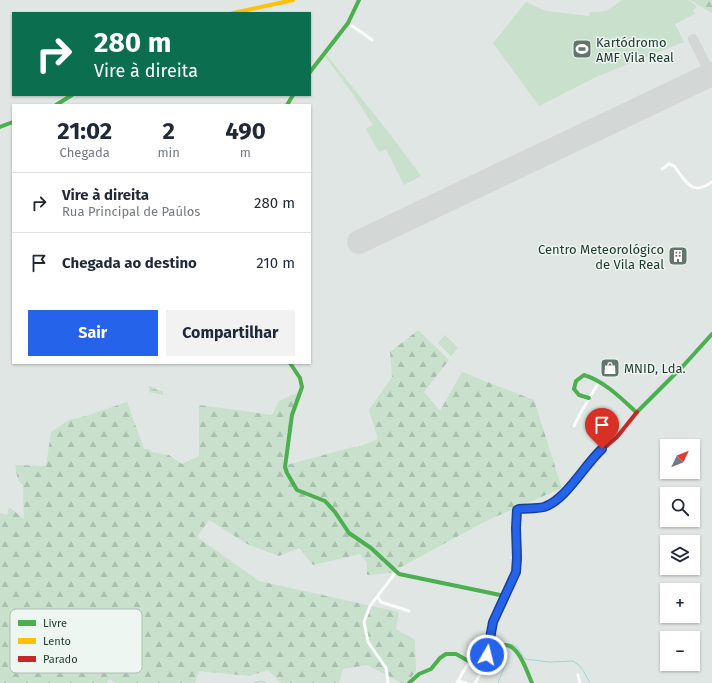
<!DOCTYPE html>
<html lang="pt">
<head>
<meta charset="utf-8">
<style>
  body { margin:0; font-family:"Fira Sans",sans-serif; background:#f2f2f3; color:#1f2937; height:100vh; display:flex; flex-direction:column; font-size:15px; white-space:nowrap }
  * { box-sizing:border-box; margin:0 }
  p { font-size:13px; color:#747a83 }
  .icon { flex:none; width:22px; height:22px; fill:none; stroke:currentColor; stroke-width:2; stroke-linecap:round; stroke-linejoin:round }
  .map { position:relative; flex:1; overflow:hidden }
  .side { position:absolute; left:12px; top:104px; width:299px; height:260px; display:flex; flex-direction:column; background:#fff; border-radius:0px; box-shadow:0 1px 3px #0004 }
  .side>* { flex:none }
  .banner { position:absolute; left:12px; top:12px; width:299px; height:84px; border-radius:0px; box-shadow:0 1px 3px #0004; background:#0b6e4f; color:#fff; overflow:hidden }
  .needle { width:26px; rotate:47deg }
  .buttons { position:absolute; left:660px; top:439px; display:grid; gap:8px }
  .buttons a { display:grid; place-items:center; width:40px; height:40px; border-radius:0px; background:#fff; box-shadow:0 1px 3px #0004; font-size:20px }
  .pin { position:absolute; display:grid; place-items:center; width:34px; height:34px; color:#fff; margin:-41px -17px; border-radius:50% 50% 50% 0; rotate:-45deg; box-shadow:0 0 4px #0007 }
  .pin .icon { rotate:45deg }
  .me { position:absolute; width:44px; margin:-22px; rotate:8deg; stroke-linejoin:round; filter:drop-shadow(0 0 3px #0008) }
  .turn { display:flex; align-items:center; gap:14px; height:84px; padding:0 16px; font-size:18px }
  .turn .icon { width:52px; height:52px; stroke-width:2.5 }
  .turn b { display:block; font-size:28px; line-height:34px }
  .eta { display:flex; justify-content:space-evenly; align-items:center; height:68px; text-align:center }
  .eta b { font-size:24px; font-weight:700; line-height:28px }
  .cta { display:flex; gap:8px; margin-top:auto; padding:8px 16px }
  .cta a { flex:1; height:46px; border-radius:0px; background:#2563eb; color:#fff; font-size:16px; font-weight:700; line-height:46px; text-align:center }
  .cta a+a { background:#f2f2f3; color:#1f2937 }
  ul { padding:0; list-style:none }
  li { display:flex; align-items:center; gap:12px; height:60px; padding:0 16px; border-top:1px solid #e0e1e3 }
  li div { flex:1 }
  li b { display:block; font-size:15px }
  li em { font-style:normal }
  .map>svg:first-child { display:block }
  .green { fill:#c8e0cc }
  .forest { fill:url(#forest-firs) }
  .wetland { fill:url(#wetland-marsh) }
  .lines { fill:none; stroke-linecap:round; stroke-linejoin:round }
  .stream { stroke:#a0d7d6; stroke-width:1 }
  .taxiway { stroke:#d3d8d6; stroke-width:10 }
  .runway { stroke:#d3d8d6; stroke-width:24 }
  .street { stroke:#fafbfb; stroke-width:3 }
  .fast { stroke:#4caf50; stroke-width:4 }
  .slow { stroke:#ffc107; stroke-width:4 }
  .jam { stroke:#c62828; stroke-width:4 }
  .route-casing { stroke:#184099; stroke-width:10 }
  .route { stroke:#2563eb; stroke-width:7 }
  .labels { text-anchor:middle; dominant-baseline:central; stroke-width:3; stroke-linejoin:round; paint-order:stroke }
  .poi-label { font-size:13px; fill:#1f392e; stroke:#eef6f1; text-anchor:start }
  .key { fill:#eef6f1; stroke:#b0bdb6; stroke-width:1 }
  .key-label { font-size:11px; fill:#1f392e }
</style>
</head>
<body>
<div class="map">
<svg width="712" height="683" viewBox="0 0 712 683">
  <defs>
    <pattern id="forest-firs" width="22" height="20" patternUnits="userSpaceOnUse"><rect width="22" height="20" fill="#c8e0cc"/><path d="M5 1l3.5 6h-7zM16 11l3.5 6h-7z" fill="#abc1b0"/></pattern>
    <pattern id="wetland-marsh" width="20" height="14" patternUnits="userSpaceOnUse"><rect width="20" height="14" fill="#c8e0cc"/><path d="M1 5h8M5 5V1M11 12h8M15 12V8" fill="none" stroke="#abc1b0"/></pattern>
  </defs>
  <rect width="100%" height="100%" fill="#e0e6e3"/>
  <g class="green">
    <path d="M622 0H688L697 6 693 11 695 14 675 24 684 42 598 76 539 106 493 43 526 2 546 11 589 16 590 12C606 13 610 9 622 0Z"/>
    <path d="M326 54 393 138 421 176 404 185 386 149 379 152 366 129 373 125 352 93 325 56Z"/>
    <path d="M445 335 458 348 451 356 438 343Z"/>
  </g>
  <g class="forest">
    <path d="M690 0H712V13Z"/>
    <path d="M418 330 449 360 424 392 440 411 462 372 534 400 562 488 486 521 390 573 367 575V563L360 554 313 565 299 548 279 556 249 545 209 520 197 537 259 581 399 612 396 629 415 640 416 671 407 683H402L367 665 343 669 339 683H281L268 670 249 676 199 671 195 683H117L109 679 107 683H0V513L7 515 9 507 24 519 23 485 18 480 15 465 46 466 51 432 69 420 86 416 127 402 144 449H148L152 452 169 455 182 464 199 456V405L272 415 279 401 299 392C289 416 286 441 283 466L353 447H358L378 439 369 410 392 377 390 352Z"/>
  </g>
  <path class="wetland" d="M149 386C155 387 157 391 163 391V395L149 392Z"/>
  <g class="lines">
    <g class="stream">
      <path d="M512 644 517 647 525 659 549 662 573 661 579 665 582 669"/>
      <path d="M583 670 590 683"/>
      <path d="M254 683 261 681 266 683"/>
      <path d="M498 683 505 665 506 647"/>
    </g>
    <path class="taxiway" d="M693 39 711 75"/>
    <path class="runway" d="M359 242 712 74"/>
    <g class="street">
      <path d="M348 23 364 34 372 40"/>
      <path d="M662 169 669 164 674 166C686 181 691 197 712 182"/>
      <path d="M574 426 581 412 599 382"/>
      <path d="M378 597 381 602 409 611"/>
      <path d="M578 675 580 683"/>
      <path d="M458 681 466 683"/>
      <path d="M388 683 386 668 368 642 364 622 370 606 396 572"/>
      <path d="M457 683 463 672 469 663H474L482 666"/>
      <path d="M475 683 482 671"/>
    </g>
    <g class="fast">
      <path d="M310 72 348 23 359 0"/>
      <path d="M56 105 72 95"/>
      <path d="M287 105 293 95"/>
      <path d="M0 127 13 122"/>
      <path d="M290 363 300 378 302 387 292 415 285 467 287 473 297 490 325 501 335 512 349 533 371 548 399 574 505 596"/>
      <path d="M589 398 579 395 574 389 576 381 584 375C604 381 621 398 636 412"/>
      <path d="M637 412 684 365 712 334"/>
      <path d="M517 515 516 572 494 617 490 632 487 655 481 669 483 672C494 669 498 653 505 645 519 645 527 672 532 683"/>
      <path d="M409 683 419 674 431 669 440 658 446 654H456L472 663"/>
    </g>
    <path class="slow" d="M233 13 293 0"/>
    <path class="jam" d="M517 515V510L519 509 546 506 566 491 595 456 617 437 637 412"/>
  </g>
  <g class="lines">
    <g class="route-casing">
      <path id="route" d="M487 655 493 622 516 572 517 558 516 528 517 510 519 509C527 508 536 509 544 507 566 500 585 464 602 449"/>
    </g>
    <use href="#route" class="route"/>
  </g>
  <defs>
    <g id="stadium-square" transform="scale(1)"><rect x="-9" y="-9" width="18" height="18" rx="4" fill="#63766d" stroke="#eef6f1"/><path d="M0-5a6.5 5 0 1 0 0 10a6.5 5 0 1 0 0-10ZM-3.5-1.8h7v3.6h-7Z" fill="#fff"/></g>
    <g id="building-square" transform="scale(1)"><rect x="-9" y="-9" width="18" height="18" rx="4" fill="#63766d" stroke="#eef6f1"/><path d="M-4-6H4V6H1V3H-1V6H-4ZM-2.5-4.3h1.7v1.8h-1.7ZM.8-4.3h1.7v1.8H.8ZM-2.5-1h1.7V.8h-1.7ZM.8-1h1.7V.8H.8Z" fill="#fff"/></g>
    <g id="shop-square" transform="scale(1)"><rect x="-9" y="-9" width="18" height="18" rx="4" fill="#63766d" stroke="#eef6f1"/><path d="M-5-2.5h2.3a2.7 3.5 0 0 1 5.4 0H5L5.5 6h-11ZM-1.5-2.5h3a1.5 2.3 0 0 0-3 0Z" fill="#fff"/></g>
  </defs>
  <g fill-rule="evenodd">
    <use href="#stadium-square" x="582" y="49"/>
    <use href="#building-square" x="678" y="256"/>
    <use href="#shop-square" x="610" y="368"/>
  </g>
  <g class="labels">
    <g class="poi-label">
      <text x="596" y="42">Kartódromo<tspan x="596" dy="15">AMF Vila Real</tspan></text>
      <text x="664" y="249" text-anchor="end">Centro Meteorológico<tspan x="664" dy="15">de Vila Real</tspan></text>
      <text x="624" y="368">MNID, Lda.</text>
    </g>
  </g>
  <rect x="10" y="609" width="132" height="64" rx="6" class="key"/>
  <rect x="18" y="620" width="18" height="6" fill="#4caf50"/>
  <rect x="18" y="638" width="18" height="6" fill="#ffc107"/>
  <rect x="18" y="656" width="18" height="6" fill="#c62828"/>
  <g class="key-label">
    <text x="43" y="627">Livre</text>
    <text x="43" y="645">Lento</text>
    <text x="43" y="663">Parado</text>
  </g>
</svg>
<div class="buttons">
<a><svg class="needle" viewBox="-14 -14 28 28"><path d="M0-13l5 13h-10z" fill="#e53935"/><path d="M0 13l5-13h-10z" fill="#747a83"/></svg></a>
<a><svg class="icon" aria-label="search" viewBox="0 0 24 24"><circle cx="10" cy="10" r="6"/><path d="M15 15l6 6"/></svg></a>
<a><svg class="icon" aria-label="layers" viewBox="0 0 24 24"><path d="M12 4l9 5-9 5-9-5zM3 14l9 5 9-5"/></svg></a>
<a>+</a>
<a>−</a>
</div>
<div class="pin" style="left:602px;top:449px;background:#d93025"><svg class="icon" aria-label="arrive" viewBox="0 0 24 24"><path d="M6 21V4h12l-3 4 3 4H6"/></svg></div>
<svg class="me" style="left:487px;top:655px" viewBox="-20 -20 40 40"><circle r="17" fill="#2563eb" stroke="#fff" stroke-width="3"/><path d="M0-11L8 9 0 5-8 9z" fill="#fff"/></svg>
<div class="banner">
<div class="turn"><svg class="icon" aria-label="right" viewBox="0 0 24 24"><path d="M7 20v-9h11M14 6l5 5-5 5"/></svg><div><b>280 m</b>Vire à direita</div></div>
</div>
<section class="side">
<div class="eta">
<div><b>21:02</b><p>Chegada</p></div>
<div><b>2</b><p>min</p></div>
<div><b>490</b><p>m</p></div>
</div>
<ul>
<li><svg class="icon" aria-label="right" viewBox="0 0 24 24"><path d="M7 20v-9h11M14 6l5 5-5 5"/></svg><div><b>Vire à direita</b><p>Rua Principal de Paúlos</p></div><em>280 m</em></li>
<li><svg class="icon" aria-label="arrive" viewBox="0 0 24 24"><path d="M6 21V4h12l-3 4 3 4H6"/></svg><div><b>Chegada ao destino</b></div><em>210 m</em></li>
</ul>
<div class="cta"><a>Sair</a><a>Compartilhar</a></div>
</section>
</div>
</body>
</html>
